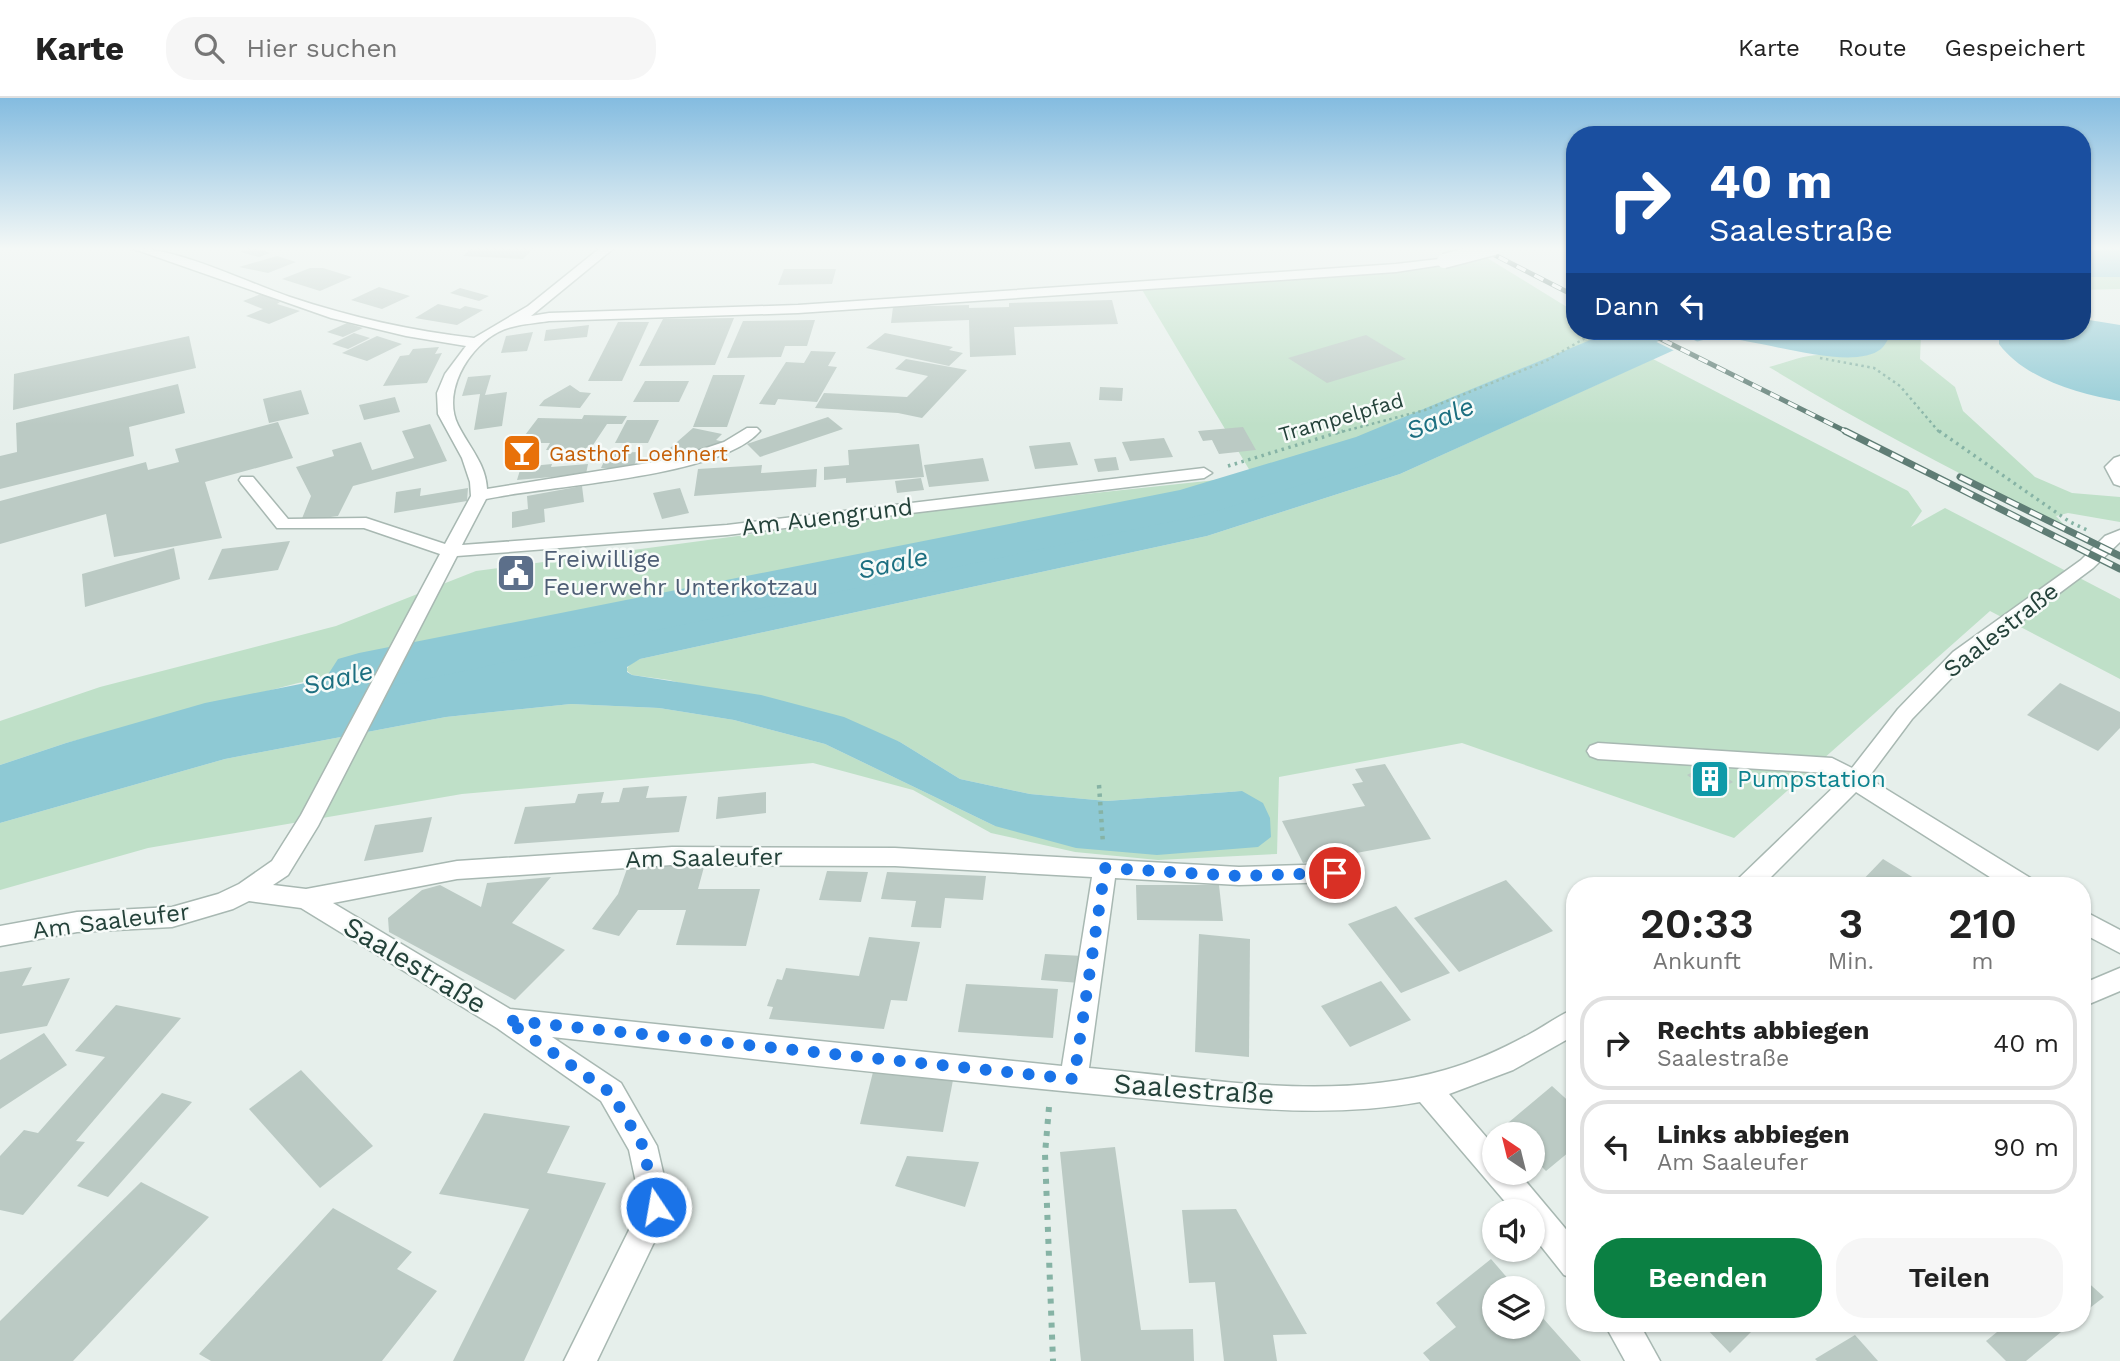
<!DOCTYPE html>
<html lang="de">
<head>
<meta charset="utf-8">
<style>
  body { margin:0; font-family:"Work Sans",sans-serif; background:#f6f6f6; color:#222; height:100vh; display:flex; flex-direction:column; font-size:26px; white-space:nowrap }
  * { box-sizing:border-box; margin:0 }
  p { font-size:23px; color:#767676 }
  .icon { flex:none; width:38px; height:38px; fill:none; stroke:currentColor; stroke-width:2; stroke-linecap:round; stroke-linejoin:round }
  .map { position:relative; flex:1; overflow:hidden }
  .sheet { position:absolute; left:1566px; top:779px; width:525px; height:455px; display:flex; flex-direction:column; background:#fff; border-radius:28px; box-shadow:0 2px 5px #0004 }
  .sheet>* { flex:none }
  .guide { position:absolute; left:1566px; top:28px; width:525px; height:214px; border-radius:28px; box-shadow:0 2px 5px #0004; background:#1a4fa0; color:#fff; overflow:hidden }
  .needle { width:46px; rotate:325deg }
  .tools { position:absolute; left:1482px; top:1024px; display:grid; gap:14px }
  .tools a { display:grid; place-items:center; width:63px; height:63px; border-radius:50%; background:#fff; box-shadow:0 2px 5px #0004; font-size:35px }
  .pin { position:absolute; display:grid; place-items:center; width:60px; height:60px; color:#fff; margin:-30px; border:4px solid #fff; border-radius:50%; box-shadow:0 2px 7px #0007 }
  .me { position:absolute; width:77px; margin:-38px; rotate:348deg; stroke-linejoin:round; filter:drop-shadow(0 0 5px #0008) }
  .turn { display:flex; align-items:center; gap:24px; height:147px; padding:0 28px; font-size:32px }
  .turn .icon { width:91px; height:91px; stroke-width:2.5 }
  .turn b { display:block; font-size:49px; line-height:60px }
  .then { display:flex; align-items:center; height:66px; padding:0 28px; background:#0003; gap:14px; font-size:26px }
  .eta { display:flex; justify-content:space-evenly; align-items:center; height:119px; text-align:center }
  .eta b { font-size:42px; font-weight:600; line-height:49px }
  .primary-button { display:flex; gap:14px; margin-top:auto; padding:14px 28px }
  .primary-button a { flex:1; height:80px; border-radius:28px; background:#0b8043; color:#fff; font-size:28px; font-weight:600; line-height:80px; text-align:center }
  .primary-button a+a { background:#f6f6f6; color:#222 }
  ul { padding:0; list-style:none }
  li { display:flex; align-items:center; gap:21px; height:94px; margin:0 14px 10px; padding:0 14px; border:4px solid #e0e0e0; border-radius:28px }
  li div { flex:1 }
  li b { display:block; font-size:26px }
  li em { font-style:normal }
  header { display:flex; align-items:center; gap:42px; box-sizing:border-box; height:98px; padding:0 35px; background:#fff; border-bottom:2px solid #e0e0e0 }
  header strong { font-size:33px }
  nav { display:flex; gap:38px; margin-inline-start:auto; font-size:24px }
  .search { width:490px; height:63px; background:#f6f6f6; display:flex; align-items:center; gap:18px; box-sizing:border-box; padding:0 24px; border-radius:28px; color:#767676; font-size:26px }
  .map>svg:first-child { display:block }
  .green { fill:#bfe0c8 }
  .water { fill:#8ec9d4 }
  .pier { fill:#e6efeb }
  .lines { fill:none; stroke-linecap:round; stroke-linejoin:round }
  .river { fill:#8ec9d4; fill-rule:evenodd }
  .building { fill:#bbcac4 }
  .minor-casing { stroke:#a8b8b2; stroke-width:3 }
  .path-far3 { stroke:#86b3a5; stroke-width:2.5; stroke-dasharray:2.5 3.5; stroke-linecap:butt }
  .path-far2 { stroke:#86b3a5; stroke-width:3.5; stroke-dasharray:2.5 4.5; stroke-linecap:butt }
  .path-far1 { stroke:#86b3a5; stroke-width:4.5; stroke-dasharray:3.5 5; stroke-linecap:butt }
  .path { stroke:#86b3a5; stroke-width:6; stroke-dasharray:5 7; stroke-linecap:butt }
  .minor { fill:#fff; fill-rule:evenodd }
  .rail-far1-casing { stroke:#5f7d75; stroke-width:5 }
  .rail-casing { stroke:#5f7d75; stroke-width:7 }
  .rail-far1 { stroke:#f7fbf9; stroke-width:3.5; stroke-dasharray:10; stroke-linecap:butt }
  .rail { stroke:#f7fbf9; stroke-width:4.5; stroke-dasharray:13; stroke-linecap:butt }
  .minor-bridge-casing { stroke:#a8b8b2; stroke-width:17; stroke-linecap:butt }
  .minor-bridge { stroke:#fff; stroke-width:14 }
  .route { stroke:#1a73e8; stroke-width:12; stroke-dasharray:0 21.6 }
  .labels { text-anchor:middle; dominant-baseline:central; stroke-width:5; stroke-linejoin:round; paint-order:stroke }
  .far-street-label { font-size:21px; fill:#24423a; stroke:#f7fbf9 }
  .far-food-label { font-size:21px; fill:#c56008; stroke:#f7fbf9; text-anchor:start }
  .street-label { font-size:24px; fill:#24423a; stroke:#f7fbf9 }
  .service-label { font-size:24px; fill:#4e5e75; stroke:#f7fbf9; text-anchor:start }
  .culture-label { font-size:24px; fill:#0d838f; stroke:#f7fbf9; text-anchor:start }
  .water-label { font-size:26px; font-style:italic; fill:#1c6f80; stroke:#f7fbf9 }
  .near-street-label { font-size:28px; fill:#24423a; stroke:#f7fbf9 }
</style>
</head>
<body>
<header>
<strong>Karte</strong>
<div class="search"><svg class="icon" aria-label="search" viewBox="0 0 24 24"><circle cx="10" cy="10" r="6"/><path d="M15 15l6 6"/></svg>Hier suchen</div>
<nav><a>Karte</a><a>Route</a><a>Gespeichert</a></nav>
</header>
<div class="map">
<svg width="2120" height="1263" viewBox="0 0 2120 1263">
  <rect width="100%" height="100%" fill="#e6efeb"/>
  <g class="green">
    <path d="M1484 158 1575 214V233H1604L1617 241 1367 353 1259 390 1158 415 516 544 298 585 66 645 0 667V623L100 589 336 528 476 473 917 414 1253 378 1141 190Z"/>
    <path d="M2083 179H2120V191L2083 192Z"/>
    <path d="M1893 233H1924L1921 237 1920 261 1955 289 1963 313 2035 379 2072 395 2120 399V424L2068 415 2056 418 2065 428C1964 379 1865 327 1769 269 1784 265 1801 258 1817 257 1854 255 1869 270 1893 233Z"/>
    <path d="M1653 261 1908 393 1922 413 1911 429 1945 410 2120 501V581L1990 513 1734 740 1462 645 1279 679 1277 756 1158 762 1075 754 991 735 913 692 813 665 462 696 148 750 0 792V725L225 661 446 619 571 606 659 610 734 622 825 646 995 728 1242 693 1107 703 1030 696 960 681 900 644 669 582 632 577 626 572 630 566 640 561 1207 438 1400 376Z"/>
  </g>
  <g class="water">
    <rect x="2083" y="150" width="37" height="29"/>
    <path d="M2083 221 2120 227V303C2079 296 2025 281 1999 246V233H2082Z"/>
    <path d="M1636 233H1893C1889 238 1886 247 1881 251 1851 275 1757 240 1720 240 1707 240 1695 244 1683 248L1400 376 1207 438 640 561 627 569V574L632 577 761 597 844 619 900 644 960 681 1030 696 1107 703 1242 693 1263 705 1270 720 1271 739 1258 749 1157 757 1076 750 995 728 825 646 734 622 659 610 571 606 446 619 225 661 0 725V667L66 645 205 605 1158 415 1259 390 1367 353Z"/>
  </g>
  <path class="pier" d="M1634 233H1676L1702 246 1677 254Z"/>
  <g class="lines">
    <path class="river" d="M1612 233H1667L1661 242 1390 359 1207 416 359 595 338 589 329 575 338 561 359 555 1180 392 1356 339Z"/>
  </g>
  <g class="building">
    <path d="M248 150H255L270 155 259 159 240 154Z"/>
    <path d="M472 150H534L523 161 463 158Z"/>
    <path d="M277 158 296 164 268 175 239 169Z"/>
    <path d="M310 170H323L352 179 320 193 282 181Z"/>
    <path d="M784 171H836L832 186 778 187Z"/>
    <path d="M379 189 410 198 382 211 351 202Z"/>
    <path d="M460 190 489 198 479 203 450 195Z"/>
    <path d="M261 196 280 204 277 206 300 213 269 226 246 218 263 211 243 203Z"/>
    <path d="M1112 202 1118 226 1014 229 1016 257 970 259 969 222 891 225 893 209 969 207V210L1009 209V205Z"/>
    <path d="M438 206 460 211 465 208 483 212 457 227 415 220Z"/>
    <path d="M734 220 715 267 639 268 663 221Z"/>
    <path d="M815 222 807 248H785L781 259 727 260 743 223Z"/>
    <path d="M618 224H649L622 283H588Z"/>
    <path d="M347 225 363 230 343 239 327 234Z"/>
    <path d="M589 227 587 239 544 243 546 232Z"/>
    <path d="M533 234 527 253 501 255 506 238Z"/>
    <path d="M354 235 370 240 348 251 332 246Z"/>
    <path d="M885 235 953 249 949 252 963 255 949 268 866 250Z"/>
    <path d="M1366 237 1406 261 1327 285 1288 260Z"/>
    <path d="M189 238 196 270 13 312 14 276Z"/>
    <path d="M377 238 402 246 367 263 342 255Z"/>
    <path d="M439 249 435 256 442 255 427 285 383 288 400 258 409 257 413 251Z"/>
    <path d="M811 253 836 254 828 268 837 269 817 304 778 301 775 307 759 306 786 264 804 265Z"/>
    <path d="M906 261 967 272 922 320 898 315 815 310 824 295 907 299 928 278 895 271Z"/>
    <path d="M491 277 485 297 507 294 502 328 474 332 480 296 462 298 468 279Z"/>
    <path d="M713 277H745L727 329H693Z"/>
    <path d="M645 283H689L679 304H633Z"/>
    <path d="M178 286 185 315 129 329 134 358 0 391V358L17 354 16 325Z"/>
    <path d="M570 287 580 294 591 295 580 310 539 308 544 302Z"/>
    <path d="M1100 289 1123 290 1122 303 1099 302Z"/>
    <path d="M301 292 309 316 269 325 263 301Z"/>
    <path d="M395 299 400 314 364 322 359 307Z"/>
    <path d="M584 317 627 318 622 326H607L589 353 546 352 550 345H519L538 320 582 321Z"/>
    <path d="M828 319 843 331 760 359 747 346Z"/>
    <path d="M627 322H659L648 345H615Z"/>
    <path d="M278 324 293 360 205 384 222 440 114 459 106 416 0 446V403L146 364 148 372 179 364 175 351Z"/>
    <path d="M430 326 447 363 353 388 338 418 301 423 311 398 296 369 334 358 332 352 361 344 372 372 414 360 402 333Z"/>
    <path d="M1243 329 1256 352 1219 356 1212 342 1203 343 1198 333Z"/>
    <path d="M693 330 722 336 716 342 724 344 714 352 698 357 669 351Z"/>
    <path d="M1164 340 1173 359 1130 363 1122 344Z"/>
    <path d="M1070 344 1078 367 1035 371 1029 348Z"/>
    <path d="M919 346 924 379 846 385V380L824 382V369L849 367 848 352Z"/>
    <path d="M639 354 633 370H601L608 355Z"/>
    <path d="M1116 359 1119 372 1098 374 1094 361Z"/>
    <path d="M983 360 989 383 929 389 924 367Z"/>
    <path d="M552 366 551 369 588 366 586 376 517 382 521 369Z"/>
    <path d="M762 367 761 375 817 371 816 389 694 398 698 371Z"/>
    <path d="M921 380 924 392 897 395 895 383Z"/>
    <path d="M582 388 584 404 544 411 545 424 512 430V414L528 411 527 398Z"/>
    <path d="M421 390 420 398 468 390 467 403 394 415 396 394Z"/>
    <path d="M680 390 689 415 662 421 653 395Z"/>
    <path d="M290 443 278 472 208 482 222 451Z"/>
    <path d="M174 450 180 481 85 509 82 476Z"/>
    <path d="M527 457 532 487 504 493 500 463Z"/>
    <path d="M2060 585 2120 614V630L2098 653 2027 617Z"/>
    <path d="M1385 666 1431 741 1303 765 1282 723 1365 708 1352 686 1363 684 1355 671Z"/>
    <path d="M1707 666 1733 684 1713 696 1687 677Z"/>
    <path d="M649 688 646 700 687 698 679 734 514 746 525 709 575 705 578 696 604 694 601 705 619 704 623 690Z"/>
    <path d="M766 694V715L716 721 718 699Z"/>
    <path d="M432 719 423 754 364 763 375 727Z"/>
    <path d="M1883 761 1927 788H1857Z"/>
    <path d="M628 768 704 769 698 791H760L746 848 676 847 686 812H638L619 838 592 831 618 796Z"/>
    <path d="M827 773 868 774 861 804 819 802Z"/>
    <path d="M887 774 986 778 983 802 945 800 941 830 911 829 916 803 881 801Z"/>
    <path d="M551 779 512 825 565 852 515 902 389 834 388 820 422 792 440 787 481 809 487 785Z"/>
    <path d="M1506 782 1553 833 1459 874 1414 820Z"/>
    <path d="M1136 787H1219L1223 823 1137 822Z"/>
    <path d="M1396 808 1450 875 1401 895 1348 826Z"/>
    <path d="M1199 836 1250 841 1249 959 1195 954Z"/>
    <path d="M869 839 920 844 907 903 891 902 884 931 769 921 773 909 767 908 777 881 782 882 786 870 859 878Z"/>
    <path d="M1045 856 1083 858 1080 885 1041 882Z"/>
    <path d="M32 869 22 888 70 880 47 928 0 936V874Z"/>
    <path d="M1381 883 1411 922 1350 949 1321 908Z"/>
    <path d="M966 886 1058 891 1053 940 958 934Z"/>
    <path d="M116 907 181 920 76 1043 85 1044 23 1117 0 1112V1058L24 1032 38 1035 105 959 75 953Z"/>
    <path d="M44 935 67 967 0 1011V962Z"/>
    <path d="M874 970 954 977 943 1034 860 1026Z"/>
    <path d="M301 972 373 1048 320 1090 249 1011Z"/>
    <path d="M1552 988 1575 1009V1049L1546 1073 1533 1060V1036H1508L1502 1030Z"/>
    <path d="M162 995 192 1004 108 1099 77 1088Z"/>
    <path d="M484 1015 570 1028 547 1075 606 1085 524 1263H453L529 1111 439 1096Z"/>
    <path d="M1115 1049 1141 1232 1193 1231 1194 1263H1081L1060 1054Z"/>
    <path d="M907 1058 979 1064 965 1109 895 1088Z"/>
    <path d="M141 1084 209 1119 73 1263H0V1223Z"/>
    <path d="M333 1110 412 1154 397 1171 437 1193 382 1263H211L199 1256Z"/>
    <path d="M1236 1111 1307 1236 1273 1237 1277 1263H1224L1215 1184 1189 1185 1182 1112Z"/>
    <path d="M1491 1161 1516 1190H1494V1228H1533V1209L1581 1263H1430L1423 1255 1456 1229 1436 1205Z"/>
    <path d="M2082 1179 2104 1199 2082 1216Z"/>
    <path d="M1701 1225H1760L1730 1255Z"/>
    <path d="M2008 1225H2072L2026 1263H2006L1986 1243Z"/>
    <path d="M1855 1237 1878 1263H1817L1815 1261Z"/>
  </g>
  <g class="lines">
    <g class="minor-casing">
      <g id="minor">
        <path d="M131 150C179 150 243 183 290 199 350 219 412 233 474 240L528 208 600 150H614L531 218 549 215 798 207 1396 166 1448 160V166L1396 174 798 215 549 223C537 225 523 226 512 229 474 238 440 291 458 327 469 349 486 366 487 391L673 361 724 344 747 330H757L760 333C720 380 549 387 486 401L462 447 727 427 1204 370 1212 375 1204 380 727 437 457 458 318 728 288 777 273 787 306 791 457 763 672 749 895 750 1239 769 1335 766 1343 768 1347 775 1343 782 1335 784 1239 787 1115 780 1089 970C1205 980 1331 1005 1445 972 1474 964 1502 951 1528 937 1544 929 1558 917 1575 911V937L1513 972 1449 996 1494 1048V1074H1518L1575 1142V1181L1564 1177 1533 1138V1113H1513L1420 1004C1316 1023 1209 1006 1104 997 920 980 736 959 552 939L621 985 657 1048 671 1109 597 1263H564L641 1108 629 1052 601 1003 497 930 301 810 249 803 233 811 172 829 77 834 0 848V828L77 814 172 809 218 796 239 786 272 763 301 717 440 456 364 430H277L241 385 239 382 241 379H253L288 421 366 420 445 446 471 398 470 384 462 360 438 316 437 295 445 276 466 248 406 238 331 220ZM672 767 895 768 1092 779 1062 968 510 911 333 805 457 781Z"/>
        <path d="M2120 358V388L2114 386 2105 369 2114 360Z"/>
        <path d="M2120 432V444L2093 470 1967 564 1912 621 1868 680 2032 781 2036 788H2004L1856 694 1762 788H1734L1738 781 1840 683 1827 675 1598 661 1590 658 1587 653 1590 648 1598 645 1832 660 1852 670 1898 611 1953 554 2081 462 2105 438Z"/>
        <path d="M2082 812 2120 832V855L2082 835Z"/>
        <path d="M2120 870V893L2082 909V886Z"/>
        <path d="M1604 1225H1639L1660 1263H1625Z"/>
      </g>
    </g>
    <g class="path-far3">
      <path d="M1820 260 1874 270 1900 288 1940 335"/>
      <path d="M1337 335 1425 312 1546 263 1597 233"/>
    </g>
    <g class="path-far2">
      <path d="M1939 333 2070 424 2087 432"/>
      <path d="M1228 368 1343 333"/>
    </g>
    <path class="path-far1" d="M1099 687 1103 746"/>
    <path class="path" d="M1049 1009 1045 1056 1053 1263"/>
    <use href="#minor" class="minor"/>
    <g class="rail-far1-casing">
      <g id="rail-far1">
        <path d="M1481 150 1575 198"/>
        <path d="M1645 233 1849 335"/>
      </g>
    </g>
    <g class="rail-casing">
      <g id="rail">
        <path d="M1845 333 2120 471"/>
        <path d="M1960 379 2120 458"/>
      </g>
    </g>
    <use href="#rail-far1" class="rail-far1"/>
    <use href="#rail" class="rail"/>
    <g class="minor-bridge-casing">
      <path id="minor-bridge" d="M1444 163 1494 150"/>
    </g>
    <use href="#minor-bridge" class="minor-bridge"/>
  </g>
  <linearGradient id="sky" x2="0" y2="1"><stop stop-color="#84bce0"/><stop offset="0.46" stop-color="#f4f8f6"/><stop offset="1" stop-color="#f4f8f6" stop-opacity="0"/></linearGradient>
  <rect width="2120" height="327" fill="url(#sky)"/>
  <g class="lines">
    <path class="route" d="M656 1109 643 1048 611 995 506 922 1074 981 1105 770 1239 778 1335 775"/>
  </g>
  <defs>
    <g id="bar-square" transform="scale(2.0125)"><rect x="-9" y="-9" width="18" height="18" rx="4" fill="#e8710a" stroke="#f7fbf9"/><path d="M-6-5H6L.8 .8V4.5H3.5V6h-7V4.5H-.8V.8Z" fill="#fff"/></g>
    <g id="civic-square" transform="scale(2.0125)"><rect x="-9" y="-9" width="18" height="18" rx="4" fill="#5c6f8a" stroke="#f7fbf9"/><path d="M-.6-6.5H3V-4.5H.6V-3L4-1V1h2V6H-6V1h2V-1L-.6-3ZM-1.2 2.5V6h2.4V2.5Z" fill="#fff"/></g>
    <g id="building-square" transform="scale(2.0125)"><rect x="-9" y="-9" width="18" height="18" rx="4" fill="#0f9aa8" stroke="#f7fbf9"/><path d="M-4-6H4V6H1V3H-1V6H-4ZM-2.5-4.3h1.7v1.8h-1.7ZM.8-4.3h1.7v1.8H.8ZM-2.5-1h1.7V.8h-1.7ZM.8-1h1.7V.8H.8Z" fill="#fff"/></g>
  </defs>
  <g fill-rule="evenodd">
    <use href="#bar-square" x="522" y="355"/>
    <use href="#civic-square" x="516" y="475"/>
    <use href="#building-square" x="1710" y="681"/>
  </g>
  <g class="labels">
    <g class="far-street-label">
      <text transform="translate(1341 319) rotate(-16)">Trampelpfad</text>
    </g>
    <g class="far-food-label">
      <text x="549" y="355">Gasthof Loehnert</text>
    </g>
    <g class="street-label">
      <text transform="translate(827 419) rotate(-7)">Am Auengrund</text>
      <text transform="translate(2001 532) rotate(-38)">Saalestraße</text>
      <text transform="translate(704 760) rotate(-1)">Am Saaleufer</text>
      <text transform="translate(111 823) rotate(-7)">Am Saaleufer</text>
    </g>
    <g class="service-label">
      <text x="543" y="461">Freiwillige<tspan x="543" dy="28">Feuerwehr Unterkotzau</tspan></text>
    </g>
    <g class="culture-label">
      <text x="1737" y="681">Pumpstation</text>
    </g>
    <g class="water-label">
      <text transform="translate(1440 320) rotate(-23)">Saale</text>
      <text transform="translate(893 465) rotate(-12)">Saale</text>
      <text transform="translate(338 580) rotate(-13)">Saale</text>
    </g>
    <g class="near-street-label">
      <text transform="translate(415 867) rotate(31)">Saalestraße</text>
      <text transform="translate(1194 991) rotate(4)">Saalestraße</text>
    </g>
  </g>
</svg>
<div class="tools">
<a><svg class="needle" viewBox="-14 -14 28 28"><path d="M0-13l5 13h-10z" fill="#e53935"/><path d="M0 13l5-13h-10z" fill="#767676"/></svg></a>
<a><svg class="icon" aria-label="sound" viewBox="0 0 24 24"><path d="M4 9h4l5-4v14l-5-4H4zM17 9q2 3 0 6"/></svg></a>
<a><svg class="icon" aria-label="layers" viewBox="0 0 24 24"><path d="M12 4l9 5-9 5-9-5zM3 14l9 5 9-5"/></svg></a>
</div>
<div class="pin" style="left:1335px;top:775px;background:#d93025"><svg class="icon" aria-label="arrive" viewBox="0 0 24 24"><path d="M6 21V4h12l-3 4 3 4H6"/></svg></div>
<svg class="me" style="left:656px;top:1109px" viewBox="-20 -20 40 40"><circle r="17" fill="#1a73e8" stroke="#fff" stroke-width="3"/><path d="M0-11L8 9 0 5-8 9z" fill="#fff"/></svg>
<div class="guide">
<div class="turn"><svg class="icon" aria-label="right" viewBox="0 0 24 24"><path d="M7 20v-9h11M14 6l5 5-5 5"/></svg><div><b>40 m</b>Saalestraße</div></div>
<div class="then">Dann<svg class="icon" aria-label="left" viewBox="0 0 24 24"><path d="M17 20v-9H6M10 6l-5 5 5 5"/></svg></div>
</div>
<section class="sheet">
<div class="eta">
<div><b>20:33</b><p>Ankunft</p></div>
<div><b>3</b><p>Min.</p></div>
<div><b>210</b><p>m</p></div>
</div>
<ul>
<li><svg class="icon" aria-label="right" viewBox="0 0 24 24"><path d="M7 20v-9h11M14 6l5 5-5 5"/></svg><div><b>Rechts abbiegen</b><p>Saalestraße</p></div><em>40 m</em></li>
<li><svg class="icon" aria-label="left" viewBox="0 0 24 24"><path d="M17 20v-9H6M10 6l-5 5 5 5"/></svg><div><b>Links abbiegen</b><p>Am Saaleufer</p></div><em>90 m</em></li>
</ul>
<div class="primary-button"><a>Beenden</a><a>Teilen</a></div>
</section>
</div>
</body>
</html>
